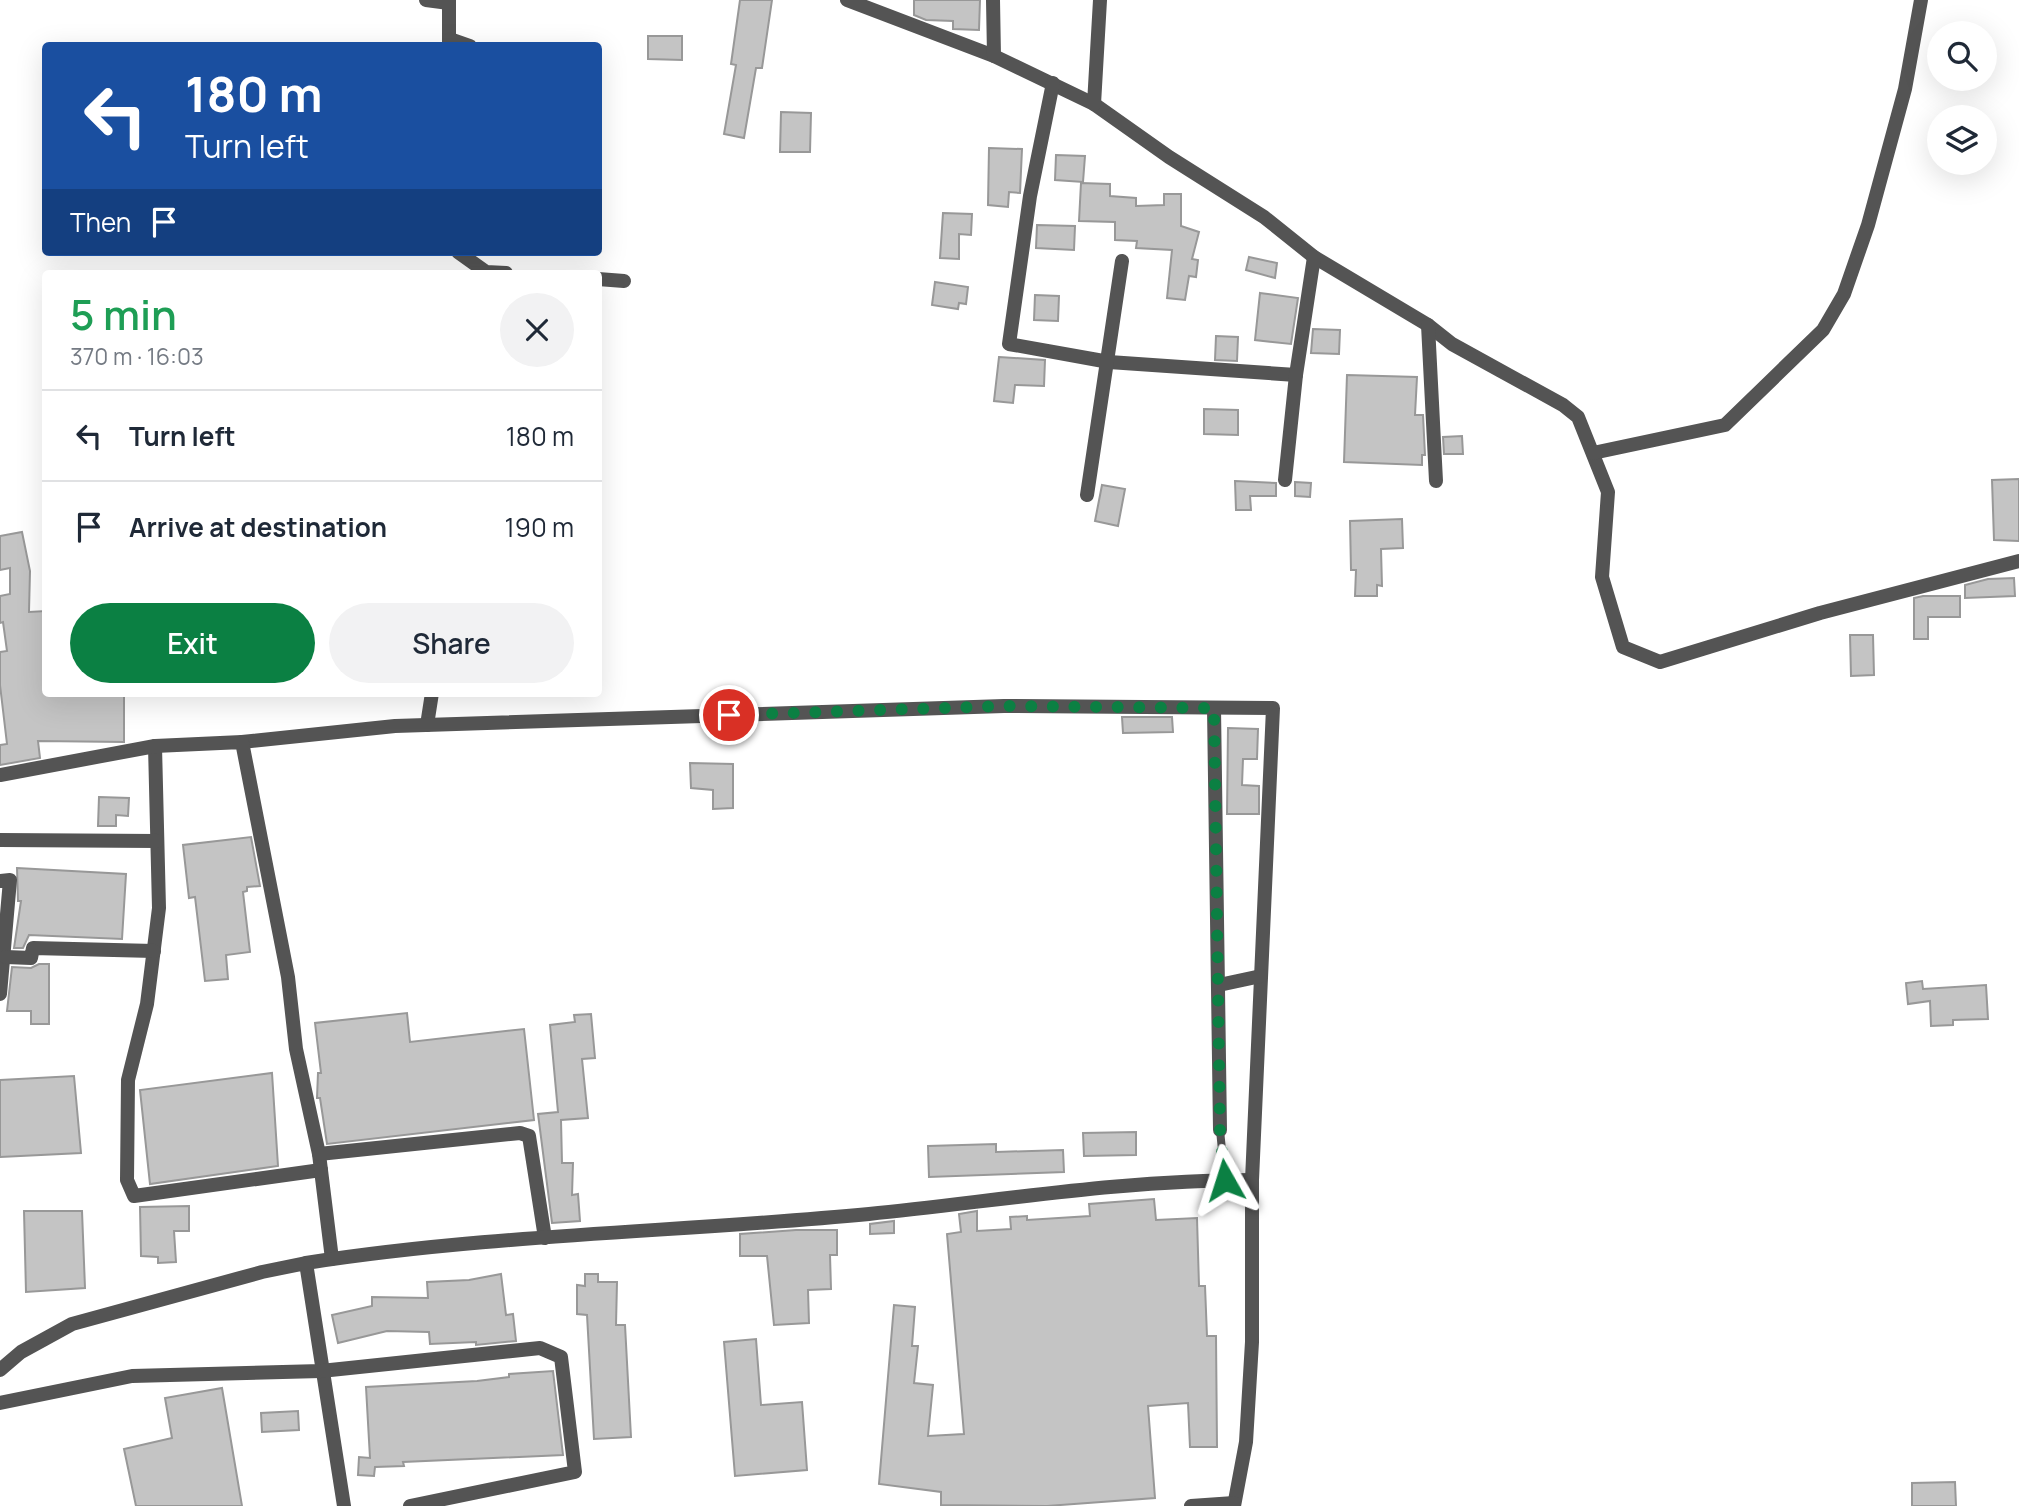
<!DOCTYPE html>
<html lang="en">
<head>
<meta charset="utf-8">
<style>
  body { margin:0; font-family:Manrope,sans-serif; background:#f2f2f3; color:#1f2937; height:100vh; display:flex; flex-direction:column; font-size:26px; white-space:nowrap }
  * { box-sizing:border-box; margin:0 }
  p { font-size:23px; color:#747a83 }
  .icon { flex:none; width:38px; height:38px; fill:none; stroke:currentColor; stroke-width:2; stroke-linecap:round; stroke-linejoin:round }
  .map { position:relative; flex:1; overflow:hidden }
  .sheet { position:absolute; left:42px; top:270px; width:560px; height:427px; display:flex; flex-direction:column; background:#fff; border-radius:7px; box-shadow:0 7px 28px #0002 }
  .sheet>* { flex:none }
  .banner { position:absolute; left:42px; top:42px; width:560px; height:214px; border-radius:7px; box-shadow:0 7px 28px #0002; background:#1a4fa0; color:#fff; overflow:hidden }
  .fabs { position:absolute; left:1927px; top:21px; display:grid; gap:14px }
  .fabs a { display:grid; place-items:center; width:70px; height:70px; border-radius:50%; background:#fff; box-shadow:0 7px 28px #0002; font-size:35px }
  .pin { position:absolute; display:grid; place-items:center; width:60px; height:60px; color:#fff; margin:-30px; border:4px solid #fff; border-radius:50%; box-shadow:0 2px 7px #0007 }
  .me { position:absolute; width:77px; margin:-38px; rotate:354deg; stroke-linejoin:round; filter:drop-shadow(0 0 5px #0008) }
  .turn { display:flex; align-items:center; gap:24px; height:147px; padding:0 28px; font-size:32px }
  .turn .icon { width:91px; height:91px; stroke-width:2.5 }
  .turn b { display:block; font-size:49px; line-height:60px }
  .then { display:flex; align-items:center; height:66px; padding:0 28px; background:#0003; gap:14px; font-size:26px }
  .round { display:grid; place-items:center; flex:none; width:74px; height:74px; border-radius:37px; background:#f2f2f3 }
  .summary { display:flex; align-items:center; justify-content:space-between; height:119px; padding:0 28px }
  h1 { font-size:42px; font-weight:600; line-height:52px; color:#1e9e55 }
  .primary-button { display:flex; gap:14px; margin-top:auto; padding:14px 28px }
  .primary-button a { flex:1; height:80px; border-radius:42px; background:#0b8043; color:#fff; font-size:28px; font-weight:600; line-height:80px; text-align:center }
  .primary-button a+a { background:#f2f2f3; color:#1f2937 }
  ul { padding:0; list-style:none }
  li { display:flex; align-items:center; gap:21px; height:91px; padding:0 28px; border-top:2px solid #e0e1e3 }
  li div { flex:1 }
  li b { display:block; font-size:26px }
  li em { font-style:normal }
  .map>svg:first-child { display:block }
  .building { fill:#c4c4c4; stroke:#989898; stroke-width:2 }
  .lines { fill:none; stroke-linecap:round; stroke-linejoin:round }
  .lane { stroke:#545454; stroke-width:8 }
  .street { stroke:#545454; stroke-width:14 }
  .route { stroke:#0b8043; stroke-width:12; stroke-dasharray:0 21.6 }
</style>
</head>
<body>
<div class="map">
<svg width="2019" height="1506" viewBox="0 0 2019 1506">
  <rect width="100%" height="100%" fill="#fff"/>
  <g class="building">
    <path d="M740 0H772L762 68H756L744 138 724 134 736 65 731 64Z"/>
    <path d="M914 0H980L979 30 953 29V21L926 20 914 15Z"/>
    <path d="M648 36H682V60L648 59Z"/>
    <path d="M781 112 811 113 810 152H780Z"/>
    <path d="M989 148 1022 149 1020 193 1009 192 1008 207 988 205Z"/>
    <path d="M1056 155 1085 156 1083 182 1055 180Z"/>
    <path d="M1081 183 1110 184V196L1136 198V206L1164 205V194H1181V226L1199 232 1192 259 1198 260 1196 277 1189 276 1185 300 1167 298 1172 250 1136 248 1137 241 1115 240V222L1079 221Z"/>
    <path d="M943 213 972 214 971 235 959 234V259L940 258Z"/>
    <path d="M1037 225 1075 226 1074 250 1036 248Z"/>
    <path d="M1249 257 1277 263 1275 278 1246 270Z"/>
    <path d="M935 282 968 287 966 304 959 303 958 309 932 305Z"/>
    <path d="M1260 293 1298 298 1291 344 1255 340Z"/>
    <path d="M1035 295 1059 296 1058 321 1034 320Z"/>
    <path d="M1313 329 1340 330 1339 354 1311 353Z"/>
    <path d="M1216 336 1238 337 1237 361 1215 360Z"/>
    <path d="M999 357 1045 360 1044 386 1015 385 1013 403 994 401Z"/>
    <path d="M1347 375 1417 377 1415 415H1423L1425 455H1422V465L1344 462Z"/>
    <path d="M1204 409 1238 410V435L1204 434Z"/>
    <path d="M1462 436 1463 454H1444L1443 437Z"/>
    <path d="M2019 479V541L1994 540 1992 480Z"/>
    <path d="M1235 481 1276 483V496H1250L1251 510H1236Z"/>
    <path d="M1295 482 1311 483 1310 497 1295 496Z"/>
    <path d="M1102 485 1125 489 1118 526 1095 521Z"/>
    <path d="M1402 519 1403 548 1381 549 1382 586 1377 585V596H1355L1356 570H1351L1350 521Z"/>
    <path d="M22 532 30 571 29 612 46 611V693H124V742L38 741 40 758 0 765V745L7 744 0 685V652L7 651 3 622 0 623V596L10 594V568L0 570V536Z"/>
    <path d="M2014 578 2015 596 1965 598V585L1988 579Z"/>
    <path d="M1923 596H1960V617H1928V639H1914V598Z"/>
    <path d="M1850 635H1873L1874 675 1851 676Z"/>
    <path d="M1122 717H1172L1173 732 1123 733Z"/>
    <path d="M1228 728 1258 729 1257 759H1243L1242 785 1259 786V814H1227Z"/>
    <path d="M690 763 733 764V808L713 809V790L691 788Z"/>
    <path d="M99 797 129 798 128 816 116 815V826H98Z"/>
    <path d="M251 837 260 886 247 887V891L243 892 250 952 226 955 228 979 205 981 195 897 189 898 183 845Z"/>
    <path d="M17 868 126 874 122 939 29 935 23 948H14L21 901H18Z"/>
    <path d="M39 964H49V1024H31V1011H7L12 967 31 968Z"/>
    <path d="M1922 981 1923 989 1986 985 1988 1019 1953 1020V1025L1931 1026 1930 1001 1908 1004 1906 983Z"/>
    <path d="M407 1013 410 1042 524 1029 534 1120 327 1144 320 1098H317L318 1073H321L315 1023Z"/>
    <path d="M591 1014 595 1058 582 1059 588 1118 561 1120 562 1163H573L572 1195 578 1194 580 1221 552 1223 538 1114 558 1112 550 1025 575 1022 574 1015Z"/>
    <path d="M272 1073 278 1166 150 1184 140 1090Z"/>
    <path d="M74 1076 81 1153 0 1157V1080Z"/>
    <path d="M1136 1132V1155L1084 1156 1083 1133Z"/>
    <path d="M996 1144V1152L1063 1150 1064 1172 929 1177 928 1146Z"/>
    <path d="M1154 1199 1156 1220 1197 1218 1199 1286H1205L1207 1336H1216L1217 1447H1190L1188 1403 1148 1406 1155 1498 1047 1506 941 1505V1492L879 1484 894 1305 915 1307 912 1346H918L914 1383 933 1385 928 1436 964 1434 947 1234 961 1232 959 1214 977 1211V1231L1011 1229 1010 1217 1027 1216V1220L1090 1216 1089 1204Z"/>
    <path d="M189 1206V1231H174L176 1262 158 1263V1257L141 1256 140 1207Z"/>
    <path d="M24 1211H82L85 1288 26 1292Z"/>
    <path d="M894 1221V1233L870 1234V1224Z"/>
    <path d="M796 1230H837V1255H830L831 1289 808 1290 809 1323 774 1325 767 1256H740V1234Z"/>
    <path d="M501 1274 506 1315 513 1314 516 1341 476 1345V1342L430 1344 429 1332 387 1331 338 1343 332 1315 372 1306V1297L428 1298 427 1282 469 1280Z"/>
    <path d="M585 1274H598V1282H617L616 1325H625L631 1437 594 1439 587 1315 577 1314V1285L585 1286Z"/>
    <path d="M756 1339 761 1405 802 1402 807 1470 735 1476 724 1342Z"/>
    <path d="M553 1371 563 1455 403 1462 404 1466 375 1467 374 1476 358 1475 359 1457 370 1458 366 1387 477 1381 509 1377V1374Z"/>
    <path d="M222 1388 242 1506H136L124 1449 172 1438 165 1398Z"/>
    <path d="M298 1411 299 1430 262 1432 261 1413Z"/>
    <path d="M1955 1482 1956 1506H1912V1483Z"/>
  </g>
  <g class="lines">
    <path class="lane" d="M1220 1130 1225 1180"/>
    <g class="street">
      <path d="M426 0 449 3"/>
      <path d="M449 0V46"/>
      <path d="M847 0 994 56 1094 104 1169 157 1264 217 1314 257 1428 325 1452 344 1563 405 1578 417 1608 492 1602 577 1623 647 1660 662 1820 613 2019 561"/>
      <path d="M993 0 994 56"/>
      <path d="M450 39 470 46"/>
      <path d="M1053 83 1030 196 1009 344 1109 362 1296 375"/>
      <path d="M1094 104 1100 0"/>
      <path d="M458 252 486 272 506 273"/>
      <path d="M598 279 624 281"/>
      <path d="M1428 325 1436 481"/>
      <path d="M1593 453 1725 425 1823 330 1844 294 1868 225 1905 89 1921 0"/>
      <path d="M1285 480 1296 375 1314 257"/>
      <path d="M1087 495 1122 261"/>
      <path d="M1214 708 1220 1130"/>
      <path d="M427 725 432 693"/>
      <path d="M242 742 395 726 1004 706 1273 708 1252 1180"/>
      <path d="M155 746 159 908 147 1004 128 1080 127 1180 134 1196 321 1170"/>
      <path d="M0 775 155 746 242 742 288 977 296 1049 319 1154 332 1259"/>
      <path d="M0 840 157 841"/>
      <path d="M0 881 10 880 0 994"/>
      <path d="M6 957 31 958 33 948 154 951"/>
      <path d="M1219 985 1261 976"/>
      <path d="M319 1154 520 1133 529 1136 545 1238"/>
      <path d="M306 1263C492 1234 681 1232 869 1214 997 1201 1123 1180 1252 1180V1342L1246 1442 1234 1506"/>
      <path d="M0 1370 21 1352 72 1324 262 1272 306 1263 344 1506"/>
      <path d="M0 1403 132 1376 321 1371 540 1348 561 1357 575 1472 410 1506"/>
      <path d="M1191 1506 1234 1503"/>
    </g>
  </g>
  <g class="lines">
    <path class="route" d="M729 715 1004 706 1214 708 1220 1130 1225 1180"/>
  </g>
</svg>
<div class="fabs">
<a><svg class="icon" aria-label="search" viewBox="0 0 24 24"><circle cx="10" cy="10" r="6"/><path d="M15 15l6 6"/></svg></a>
<a><svg class="icon" aria-label="layers" viewBox="0 0 24 24"><path d="M12 4l9 5-9 5-9-5zM3 14l9 5 9-5"/></svg></a>
</div>
<div class="pin" style="left:729px;top:715px;background:#d93025"><svg class="icon" aria-label="arrive" viewBox="0 0 24 24"><path d="M6 21V4h12l-3 4 3 4H6"/></svg></div>
<svg class="me" style="left:1225px;top:1180px" viewBox="-20 -20 40 40"><path d="M0-17L14 15 0 8-14 15z" fill="#0b8043" stroke="#fff" stroke-width="4"/></svg>
<div class="banner">
<div class="turn"><svg class="icon" aria-label="left" viewBox="0 0 24 24"><path d="M17 20v-9H6M10 6l-5 5 5 5"/></svg><div><b>180 m</b>Turn left</div></div>
<div class="then">Then<svg class="icon" aria-label="arrive" viewBox="0 0 24 24"><path d="M6 21V4h12l-3 4 3 4H6"/></svg></div>
</div>
<section class="sheet">
<div class="summary"><div><h1>5 min</h1><p>370 m · 16:03</p></div><a class="round"><svg class="icon" aria-label="close" viewBox="0 0 24 24"><path d="M6 6l12 12M18 6L6 18"/></svg></a></div>
<ul>
<li><svg class="icon" aria-label="left" viewBox="0 0 24 24"><path d="M17 20v-9H6M10 6l-5 5 5 5"/></svg><div><b>Turn left</b></div><em>180 m</em></li>
<li><svg class="icon" aria-label="arrive" viewBox="0 0 24 24"><path d="M6 21V4h12l-3 4 3 4H6"/></svg><div><b>Arrive at destination</b></div><em>190 m</em></li>
</ul>
<div class="primary-button"><a>Exit</a><a>Share</a></div>
</section>
</div>
</body>
</html>
